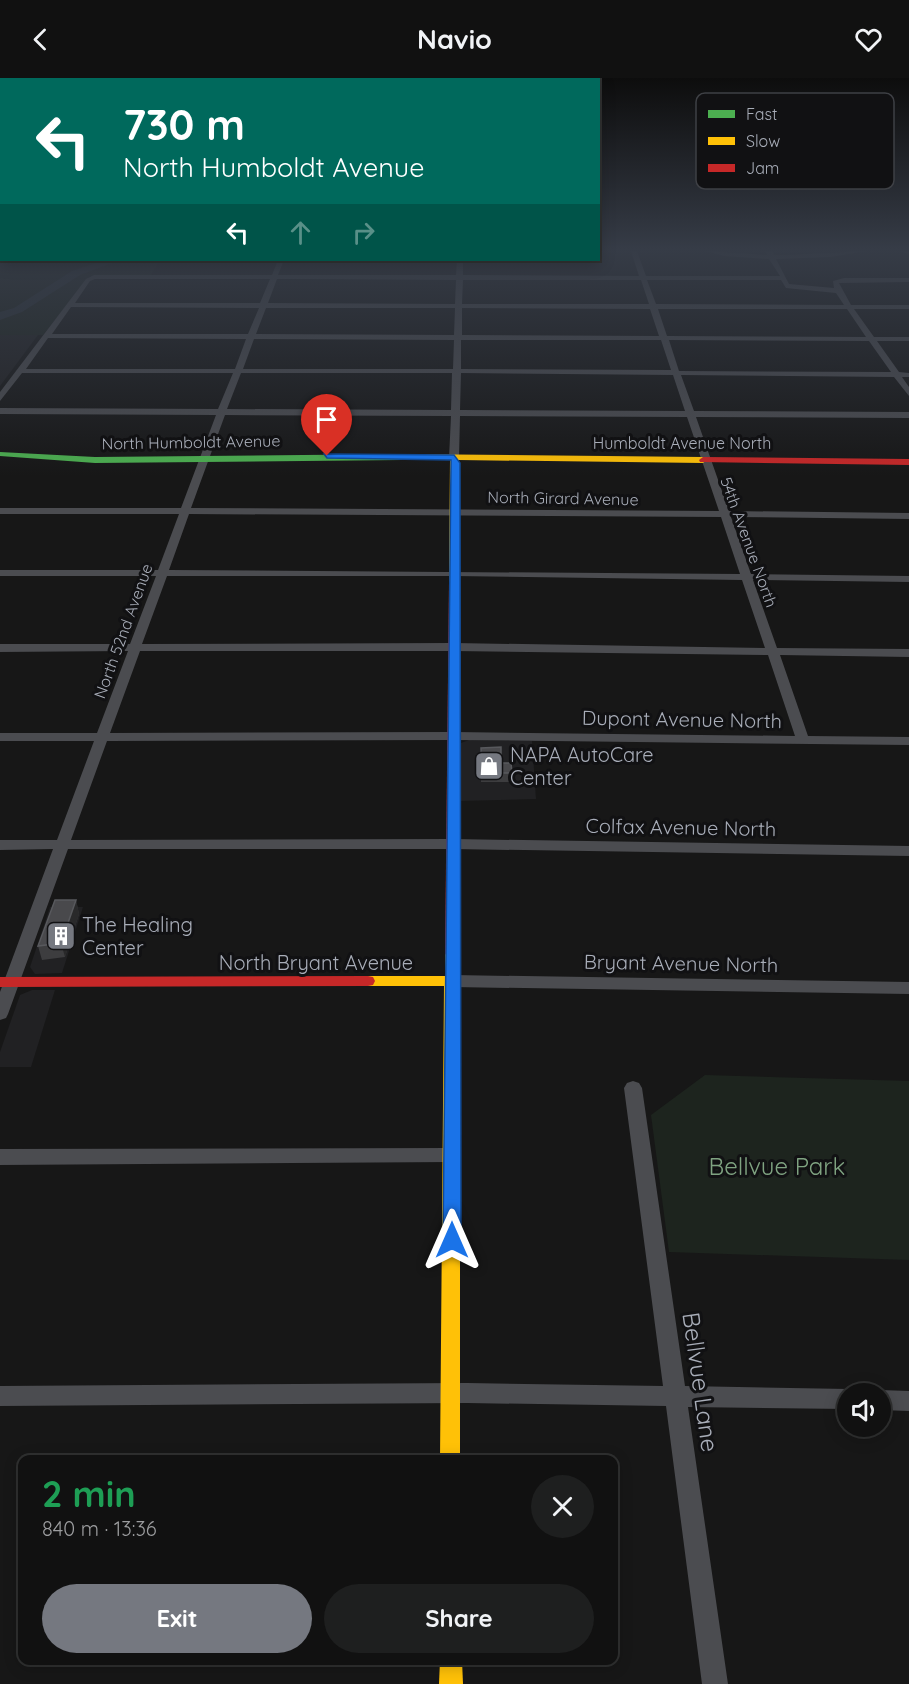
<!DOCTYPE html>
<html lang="en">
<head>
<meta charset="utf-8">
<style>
  body { margin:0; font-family:Quicksand,sans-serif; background:#1e1f1f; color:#f1f3f6; height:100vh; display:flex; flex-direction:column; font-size:22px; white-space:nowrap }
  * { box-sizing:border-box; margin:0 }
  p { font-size:20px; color:#9c9d9f }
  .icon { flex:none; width:33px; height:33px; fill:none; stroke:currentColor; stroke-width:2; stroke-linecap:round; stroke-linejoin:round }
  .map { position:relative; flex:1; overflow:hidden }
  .side { position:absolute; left:18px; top:1377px; width:600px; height:210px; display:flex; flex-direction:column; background:#111; border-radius:12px; box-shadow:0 3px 15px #0003,0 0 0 2px #303131 }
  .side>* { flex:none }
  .banner { position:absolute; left:0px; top:0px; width:600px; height:183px; box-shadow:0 3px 15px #0003,0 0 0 2px #303131; background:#00695c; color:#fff; overflow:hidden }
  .controls { position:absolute; left:837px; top:1305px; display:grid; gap:12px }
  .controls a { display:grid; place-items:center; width:54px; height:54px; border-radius:50%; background:#111; box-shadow:0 3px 15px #0003,0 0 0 2px #303131; font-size:30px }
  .pin { position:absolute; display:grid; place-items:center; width:51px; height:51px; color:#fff; margin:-62px -26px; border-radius:50% 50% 50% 0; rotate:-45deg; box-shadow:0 0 6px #0007 }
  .pin .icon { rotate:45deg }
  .me { position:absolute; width:66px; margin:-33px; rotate:0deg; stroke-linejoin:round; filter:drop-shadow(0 0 4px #0008) }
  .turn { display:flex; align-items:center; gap:21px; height:126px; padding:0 24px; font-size:27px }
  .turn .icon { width:78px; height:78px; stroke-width:2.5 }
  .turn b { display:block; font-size:42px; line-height:51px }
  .lanes { display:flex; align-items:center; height:57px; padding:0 24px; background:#0003; justify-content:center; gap:30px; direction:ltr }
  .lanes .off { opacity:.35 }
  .round { display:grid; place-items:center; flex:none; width:63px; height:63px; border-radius:32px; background:#1e1f1f }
  .summary { display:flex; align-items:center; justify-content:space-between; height:102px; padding:0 24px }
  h1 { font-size:36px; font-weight:700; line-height:45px; color:#1e9e55 }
  .cta { display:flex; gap:12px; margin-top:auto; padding:12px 24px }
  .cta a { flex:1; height:69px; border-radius:36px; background:#757880; color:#fff; font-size:24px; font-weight:700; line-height:69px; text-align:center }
  .cta a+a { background:#1e1f1f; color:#f1f3f6 }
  header { display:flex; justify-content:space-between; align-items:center; height:78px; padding:0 24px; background:#111; font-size:27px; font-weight:700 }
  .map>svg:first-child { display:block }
  .built { fill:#212123 }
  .green { fill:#1d241e }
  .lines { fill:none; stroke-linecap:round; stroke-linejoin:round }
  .river { fill:#2a3239; fill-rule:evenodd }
  .street { fill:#4b4c50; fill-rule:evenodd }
  .fast { fill:#4caf50; fill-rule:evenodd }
  .slow { fill:#ffc107; fill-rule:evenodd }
  .jam { fill:#c62828; fill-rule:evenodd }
  .wall { fill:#3d3d3f }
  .shaded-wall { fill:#29292a }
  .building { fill:#49494c; stroke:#58595d; stroke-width:1.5 }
  .route { fill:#1a73e8; stroke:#114b97; stroke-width:1.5 }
  .labels { text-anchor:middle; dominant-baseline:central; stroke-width:6; stroke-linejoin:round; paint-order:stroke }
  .far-street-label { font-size:16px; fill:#a8adb8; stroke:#111113 }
  .street-label { font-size:20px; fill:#a8adb8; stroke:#111113 }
  .poi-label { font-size:20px; fill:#a8adb8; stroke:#111113; text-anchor:start }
  .near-park-label { font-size:24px; fill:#7fa381; stroke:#111113 }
  .near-street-label { font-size:24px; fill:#a8adb8; stroke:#111113 }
  .key { fill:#111113; stroke:#3e4045; stroke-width:1.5 }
  .key-label { font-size:16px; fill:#a8adb8 }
</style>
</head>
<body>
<header><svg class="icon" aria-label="back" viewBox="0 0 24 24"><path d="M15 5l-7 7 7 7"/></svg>Navio<svg class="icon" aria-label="heart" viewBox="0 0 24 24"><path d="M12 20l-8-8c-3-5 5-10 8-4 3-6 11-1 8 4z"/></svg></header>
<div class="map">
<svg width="909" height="1606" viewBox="0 0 909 1606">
  <rect width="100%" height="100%" fill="#171717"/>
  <g class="built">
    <path d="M0 257H38L0 308Z"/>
    <path d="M469 662 532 663 536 721 459 723 461 665Z"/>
    <path d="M50 829H83L62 895 35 896 30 889Z"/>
    <path d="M32 912H55L31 989H0V974L20 917Z"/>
  </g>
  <g class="green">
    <path d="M0 174 2 182H176L174 184H159L151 197 90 198 43 257H0Z"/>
    <path d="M705 997 909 1003V1182L669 1174 651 1037Z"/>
  </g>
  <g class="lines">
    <path class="river" d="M106 182H120L80 197 22 234 0 242V234L14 230 72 193Z"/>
    <g class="street">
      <path d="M631 173H637L646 198H780L769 181 724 178 706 173 767 177 765 173H772L774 177H786L867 173 830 179 776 181 789 206 834 210 833 203 844 200H909V204L839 205 851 227H909V231H854L874 259H909V263H877L899 294 909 295V299H902L909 309V318L894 299 681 297 694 333 909 334V340L696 339 729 433 909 435V441L731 439 751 496 909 498V504L753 502 777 570 909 571V579L780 577 808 658 909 659V667L454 662 107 663 71 762 453 761 909 768V778L453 771H68L8 936 6 940 0 942V914L53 771 0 772V762H57L94 663H0V655H97L128 573 0 574V566H130L156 498H0V492H158L179 436H0V430H181L216 337 0 336V330L218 331 233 295H22L0 323V314L86 201 94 197H272L278 182H284L278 197H456L457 182H463V197L639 198ZM95 201H270L260 225H75L90 203ZM277 201 456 202 455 226 268 225ZM463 202H641L649 226H462ZM647 202H781L786 210 836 215 844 227 656 226ZM71 229 259 230 248 256H52ZM266 230H455L454 257 256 256ZM462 230 650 231 659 258 462 257ZM658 231H847L866 259 667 258ZM48 260 246 261 235 291H26ZM254 261 454 262 453 291H243ZM461 262H661L671 292 461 291ZM669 262 869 263 891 294 679 293ZM241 295H452L451 332 227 331ZM461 295 673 297 685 333 460 332ZM225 337 451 338 449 380 454 383 459 380 460 338 687 339 719 433 191 430ZM189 436 721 439 740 496 169 492ZM167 498H454L742 502 765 570 454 565 142 566ZM140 573H454L768 577 795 658 454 654 110 655Z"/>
      <path d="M901 173H909V176L902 174Z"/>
      <path d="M453 897 909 904V916L453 909 447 907 445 903 447 899Z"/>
      <path d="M633 1003 639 1005 642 1010 685 1308 848 1311 857 1316H848V1331L688 1329 728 1606H702L666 1328 467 1325 0 1328V1308L467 1305 663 1308 624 1010 627 1005Z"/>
      <path d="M452 1070 459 1072 461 1077 459 1082 452 1084 0 1087V1071Z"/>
      <path d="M880 1312 909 1313V1333L880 1332V1316H872Z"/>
    </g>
    <path class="fast" d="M0 374 95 379 402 376 406 379 402 382 95 385 0 378Z"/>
    <g class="slow">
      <path d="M402 376 703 379 707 382 703 385 458 382 459 504 454 507 449 504 450 382 399 381 398 379Z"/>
      <path d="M452 871 459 876 460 903V1382H440L444 908H368L363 907 361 903 363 899 368 898H445V876Z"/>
      <path d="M440 1582H462L463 1606H439Z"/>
    </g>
    <g class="jam">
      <path d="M703 379 909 381V387L700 384 699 382Z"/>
      <path d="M454 501 459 504V876L452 881 445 876 449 504Z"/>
      <path d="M368 898 373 899 375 903 373 907 368 908 0 909V899Z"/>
    </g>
  </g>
  <g class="wall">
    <path d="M481 678 512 695 511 704H481Z"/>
    <path d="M76 822 79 836 65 879 42 882 38 868Z"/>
  </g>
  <path class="shaded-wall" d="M76 822 79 836 65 879 61 865Z"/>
  <g class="building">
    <path d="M501 669V685H511L512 695H482L481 670Z"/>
    <path d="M55 822H76L61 865 38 868Z"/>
  </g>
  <linearGradient id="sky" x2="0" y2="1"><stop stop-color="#0d0d0d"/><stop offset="0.43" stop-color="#363c47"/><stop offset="1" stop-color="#363c47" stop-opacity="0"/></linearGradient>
  <rect width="909" height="398" fill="url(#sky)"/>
  <path class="route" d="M324 376 454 377 460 385 461 1162 459 1168 452 1170 446 1168 443 1162 451 385V382L327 380Z"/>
  <defs>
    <g id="shop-square" transform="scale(1.5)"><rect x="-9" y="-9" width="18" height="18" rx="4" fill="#757880" stroke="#111113"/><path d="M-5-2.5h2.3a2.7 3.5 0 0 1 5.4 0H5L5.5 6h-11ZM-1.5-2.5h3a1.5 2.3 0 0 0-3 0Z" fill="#fff"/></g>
    <g id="building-square" transform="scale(1.5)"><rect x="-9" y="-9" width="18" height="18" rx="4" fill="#757880" stroke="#111113"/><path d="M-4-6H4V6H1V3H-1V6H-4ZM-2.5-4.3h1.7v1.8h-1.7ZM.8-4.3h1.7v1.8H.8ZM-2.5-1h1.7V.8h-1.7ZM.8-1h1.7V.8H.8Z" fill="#fff"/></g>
  </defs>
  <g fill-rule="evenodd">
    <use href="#shop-square" x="489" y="688"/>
    <use href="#building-square" x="61" y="858"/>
  </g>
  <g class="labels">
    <g class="far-street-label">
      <text transform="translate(191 364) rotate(-1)">North Humboldt Avenue</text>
      <text x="682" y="365">Humboldt Avenue North</text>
      <text transform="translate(563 420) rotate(1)">North Girard Avenue</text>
      <text transform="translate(749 464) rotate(70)">54th Avenue North</text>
      <text transform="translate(123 553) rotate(-70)">North 52nd Avenue</text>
    </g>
    <g class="street-label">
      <text transform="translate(682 641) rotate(1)">Dupont Avenue North</text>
      <text transform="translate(681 749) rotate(1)">Colfax Avenue North</text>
      <text x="316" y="884">North Bryant Avenue</text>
      <text transform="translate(681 885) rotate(1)">Bryant Avenue North</text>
    </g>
    <g class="poi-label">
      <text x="510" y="676">NAPA AutoCare<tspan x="510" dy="23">Center</tspan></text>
      <text x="82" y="846">The Healing<tspan x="82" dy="23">Center</tspan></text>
    </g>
    <g class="near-park-label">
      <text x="777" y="1088">Bellvue Park</text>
    </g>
    <g class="near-street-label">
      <text transform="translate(701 1304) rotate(82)">Bellvue Lane</text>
    </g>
  </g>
  <rect x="696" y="15" width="198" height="96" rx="9" class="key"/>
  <rect x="708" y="32" width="27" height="8" fill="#4caf50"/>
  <rect x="708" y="59" width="27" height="8" fill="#ffc107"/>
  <rect x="708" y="86" width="27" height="8" fill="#c62828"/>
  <g class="key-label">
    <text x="746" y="42">Fast</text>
    <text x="746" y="69">Slow</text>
    <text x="746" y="96">Jam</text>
  </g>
</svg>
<div class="controls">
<a><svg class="icon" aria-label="sound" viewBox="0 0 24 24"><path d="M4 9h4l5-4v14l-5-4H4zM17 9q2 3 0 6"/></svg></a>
</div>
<div class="pin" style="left:327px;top:378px;background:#d93025"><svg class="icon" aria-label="arrive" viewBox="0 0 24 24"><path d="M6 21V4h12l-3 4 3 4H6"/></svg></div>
<svg class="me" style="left:452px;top:1162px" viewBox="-20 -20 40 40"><path d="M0-17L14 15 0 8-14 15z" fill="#1a73e8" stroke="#fff" stroke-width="4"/></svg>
<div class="banner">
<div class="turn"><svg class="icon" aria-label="left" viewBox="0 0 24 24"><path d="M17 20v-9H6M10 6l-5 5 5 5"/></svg><div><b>730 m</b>North Humboldt Avenue</div></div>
<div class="lanes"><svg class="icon" aria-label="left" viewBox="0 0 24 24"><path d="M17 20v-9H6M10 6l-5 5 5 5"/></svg><svg class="icon off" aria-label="ahead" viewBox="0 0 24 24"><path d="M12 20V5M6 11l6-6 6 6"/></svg><svg class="icon off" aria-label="right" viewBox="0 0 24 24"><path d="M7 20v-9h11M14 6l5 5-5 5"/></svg></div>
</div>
<section class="side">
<div class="summary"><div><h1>2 min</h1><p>840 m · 13:36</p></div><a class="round"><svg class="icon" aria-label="close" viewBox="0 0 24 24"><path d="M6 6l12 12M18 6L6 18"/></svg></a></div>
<div class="cta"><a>Exit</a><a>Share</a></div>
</section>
</div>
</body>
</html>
